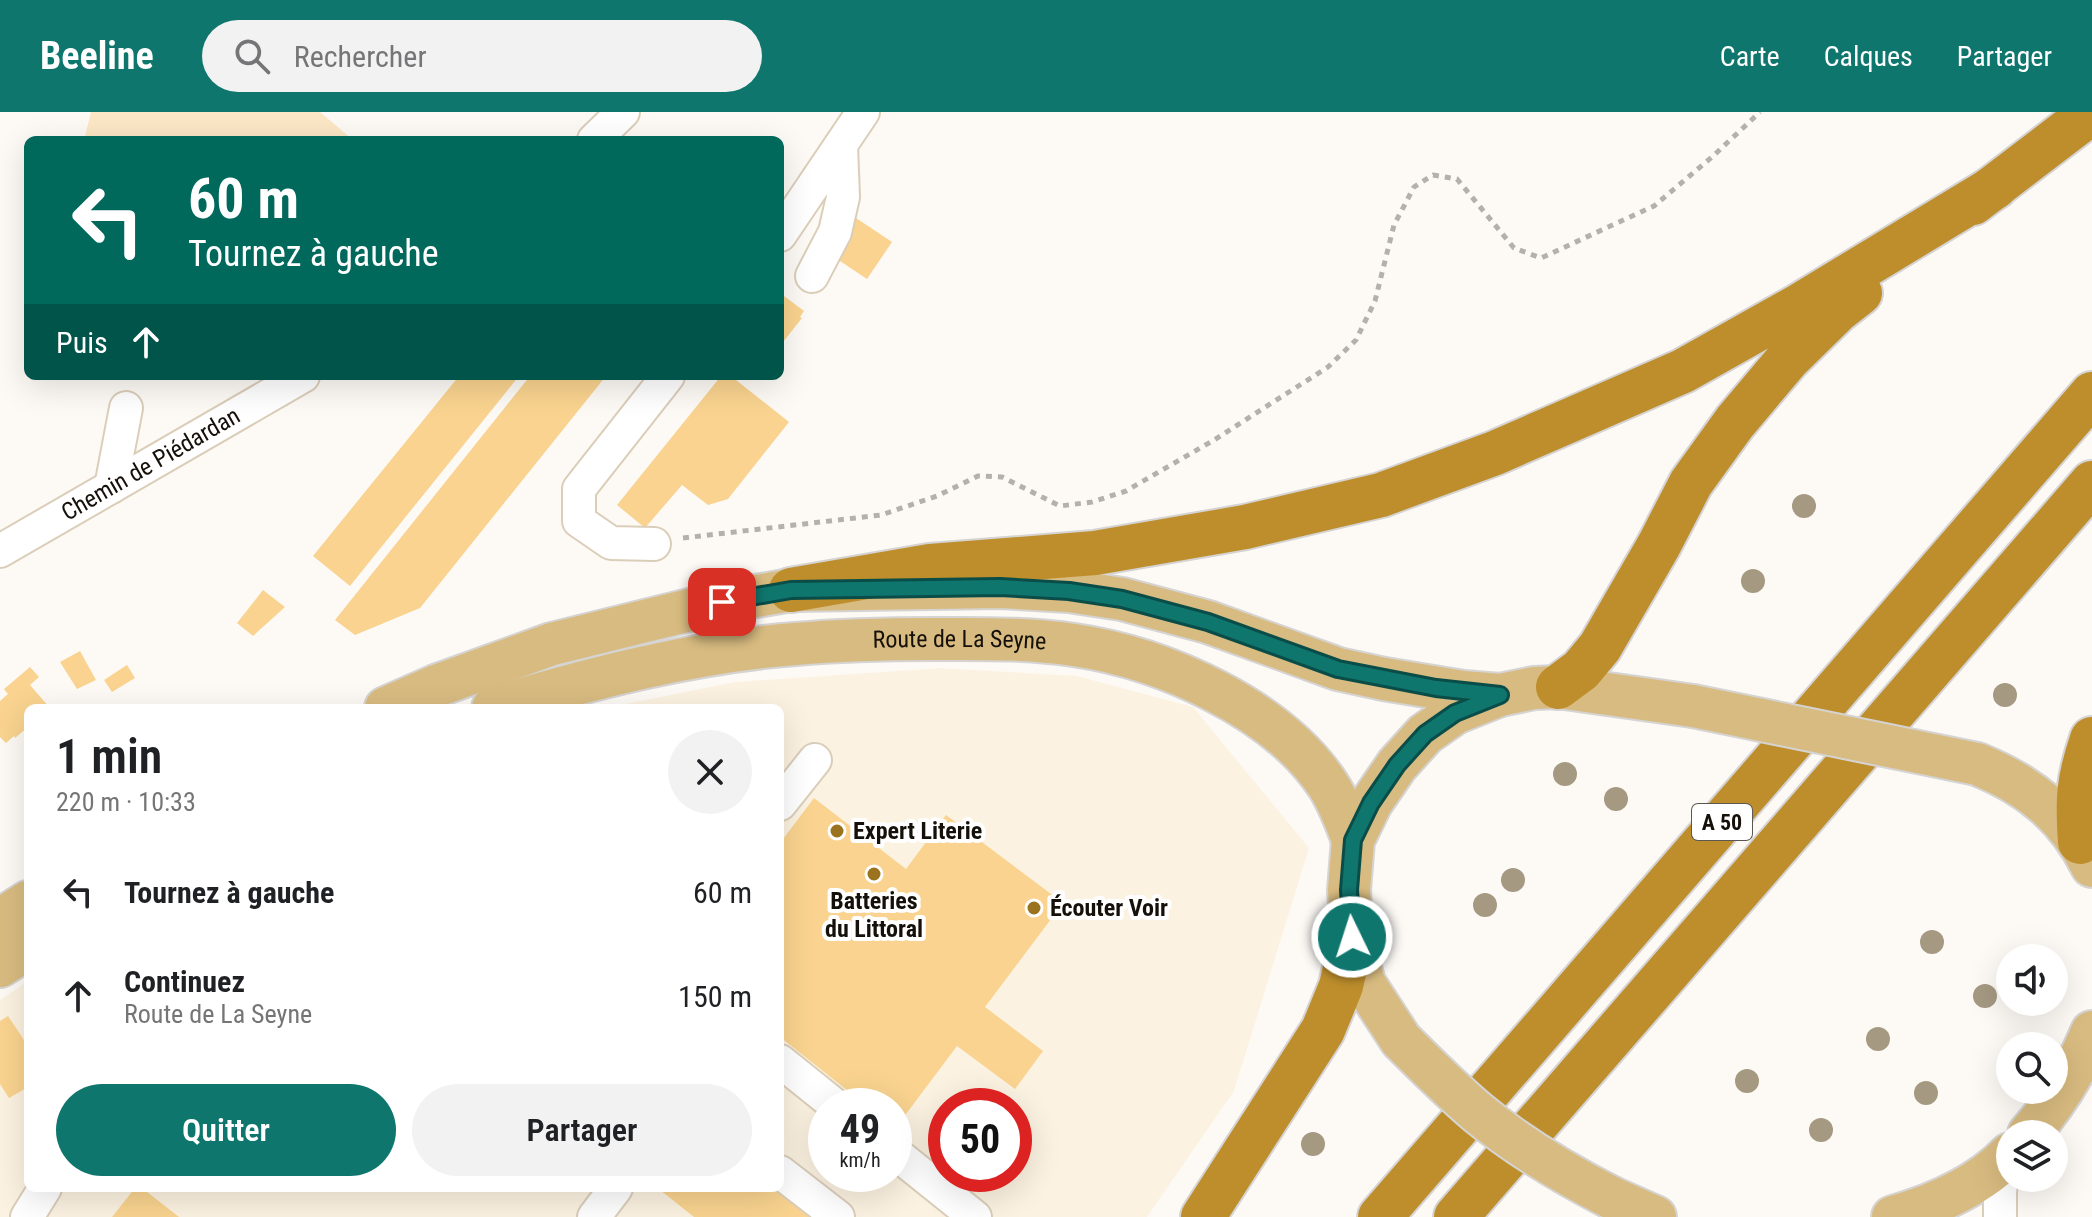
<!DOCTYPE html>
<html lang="fr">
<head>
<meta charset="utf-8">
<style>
  body { margin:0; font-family:"Roboto Condensed",sans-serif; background:#f2f2f2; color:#202124; height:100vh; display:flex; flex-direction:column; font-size:30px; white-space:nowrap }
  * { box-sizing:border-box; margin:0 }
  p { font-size:26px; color:#757577 }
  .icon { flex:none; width:44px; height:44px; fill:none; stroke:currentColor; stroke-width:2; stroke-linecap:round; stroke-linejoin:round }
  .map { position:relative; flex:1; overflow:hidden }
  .panel { position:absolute; left:24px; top:592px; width:760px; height:488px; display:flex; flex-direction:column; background:#fff; border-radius:12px; box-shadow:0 8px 32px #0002 }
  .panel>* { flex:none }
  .guide { position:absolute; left:24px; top:24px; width:760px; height:244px; border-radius:12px; box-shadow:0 8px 32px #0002; background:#00695c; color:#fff; overflow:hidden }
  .fabs { position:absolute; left:1996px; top:832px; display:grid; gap:16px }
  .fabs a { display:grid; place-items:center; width:72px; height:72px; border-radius:50%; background:#fff; box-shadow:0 8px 32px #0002; font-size:40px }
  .speed { position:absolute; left:808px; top:976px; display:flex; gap:16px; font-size:40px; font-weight:700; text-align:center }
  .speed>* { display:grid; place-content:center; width:104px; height:104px; border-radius:50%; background:#fff; box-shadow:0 8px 32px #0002; line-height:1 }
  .speed small { font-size:20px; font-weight:400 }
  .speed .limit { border:12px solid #d22; background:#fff; color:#111 }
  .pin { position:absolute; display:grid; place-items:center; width:68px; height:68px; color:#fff; margin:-34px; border-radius:16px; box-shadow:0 4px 12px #0006 }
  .me { position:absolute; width:88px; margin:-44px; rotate:356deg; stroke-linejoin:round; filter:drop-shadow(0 0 6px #0008) }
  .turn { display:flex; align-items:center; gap:28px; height:168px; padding:0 32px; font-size:36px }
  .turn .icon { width:104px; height:104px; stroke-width:2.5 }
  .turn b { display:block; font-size:56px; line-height:68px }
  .then { display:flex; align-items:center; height:76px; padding:0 32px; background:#0003; gap:16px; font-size:30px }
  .round { display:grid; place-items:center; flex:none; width:84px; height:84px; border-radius:42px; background:#f2f2f2 }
  .headline { display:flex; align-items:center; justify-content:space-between; height:136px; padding:0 32px }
  h1 { font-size:48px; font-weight:600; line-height:60px }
  .button { display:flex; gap:16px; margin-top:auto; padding:16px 32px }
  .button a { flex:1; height:92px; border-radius:48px; background:#0f766e; color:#fff; font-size:32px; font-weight:600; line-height:92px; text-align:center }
  .button a+a { background:#f2f2f2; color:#202124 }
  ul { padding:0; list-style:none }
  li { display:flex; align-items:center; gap:24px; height:104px; padding:0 32px }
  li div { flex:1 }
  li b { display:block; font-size:30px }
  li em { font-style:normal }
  header { display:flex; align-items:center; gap:48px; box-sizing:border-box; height:112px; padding:0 40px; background:#0f766e; color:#fff }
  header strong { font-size:38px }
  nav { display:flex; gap:44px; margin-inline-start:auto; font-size:28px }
  .search { width:560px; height:72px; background:#f2f2f2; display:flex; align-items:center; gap:20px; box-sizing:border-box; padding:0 28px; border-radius:44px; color:#757577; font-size:30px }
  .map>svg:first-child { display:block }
  .built { fill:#fcf2e1; fill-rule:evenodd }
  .green { fill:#fbe7c5 }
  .building { fill:#f9d38f }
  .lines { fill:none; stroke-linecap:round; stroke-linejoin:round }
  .minor-casing { stroke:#dbceb9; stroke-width:36 }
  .major-casing { stroke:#d5d4d3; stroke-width:46 }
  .highway-casing { stroke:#d5d4d3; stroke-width:48 }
  .path { stroke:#b4b1ac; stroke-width:5; stroke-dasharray:6 6; stroke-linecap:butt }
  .minor { stroke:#fff; stroke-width:32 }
  .major { stroke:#d8bb80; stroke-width:42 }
  .highway { stroke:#be8e2c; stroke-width:44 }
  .major-bridge-casing { stroke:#d5d4d3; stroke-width:46; stroke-linecap:butt }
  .major-bridge { stroke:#d8bb80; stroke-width:42 }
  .tree { fill:#a59982 }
  .route-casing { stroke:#0a4d48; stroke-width:20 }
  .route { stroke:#0f766e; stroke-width:14 }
  .poi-dot { fill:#9b731f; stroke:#fff; stroke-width:3 }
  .labels { text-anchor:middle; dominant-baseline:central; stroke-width:8; stroke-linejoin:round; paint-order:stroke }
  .shield { fill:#fff; stroke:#5b5853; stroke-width:2 }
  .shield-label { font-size:22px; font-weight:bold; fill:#151009 }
  .street-label { font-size:24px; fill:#151009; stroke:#fff }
  .poi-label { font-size:24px; font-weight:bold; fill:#151009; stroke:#fff; text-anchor:start }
</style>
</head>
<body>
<header>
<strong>Beeline</strong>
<div class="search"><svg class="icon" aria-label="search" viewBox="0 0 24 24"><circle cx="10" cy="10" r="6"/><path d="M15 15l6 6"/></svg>Rechercher</div>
<nav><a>Carte</a><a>Calques</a><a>Partager</a></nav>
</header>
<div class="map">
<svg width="2092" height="1105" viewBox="0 0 2092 1105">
  <rect width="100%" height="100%" fill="#fdfaf6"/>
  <path class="built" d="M940 556 1077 564 1193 595 1309 736 1234 979 1147 1105H0V888L28 869V1076H780V596H605L735 570ZM826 994H894V1062H826ZM946 994H1014V1062H946Z"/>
  <path class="green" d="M91 0H320L353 28H84Z"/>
  <g class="building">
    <path d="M853 104 892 130 867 167 828 141Z"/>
    <path d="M780 181 804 199 800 205 802 206 780 234Z"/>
    <path d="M459 264H519L350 474 313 444Z"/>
    <path d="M530 264H606L420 496 355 523 335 508Z"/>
    <path d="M721 264H731L789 310 728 387 708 393 682 373 645 416 617 393Z"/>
    <path d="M263 478 285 495 253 524 237 511Z"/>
    <path d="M80 539 96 568 77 577 60 550Z"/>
    <path d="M127 553 135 566 112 580 104 568Z"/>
    <path d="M30 555 39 565 30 573 50 596H28V615L15 626 14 624 6 631 0 625V589L8 582 4 577Z"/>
    <path d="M814 686 906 757 946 703 1063 791 985 895 1043 939 1015 977 957 934 894 1018V994H867L780 925V731Z"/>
    <path d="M8 904 28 934V975L9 986 0 972V909Z"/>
    <path d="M135 1076H142L179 1105H112Z"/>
    <path d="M662 1076H776L812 1105H694L660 1078Z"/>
  </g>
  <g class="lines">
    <g class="minor-casing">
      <g id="minor">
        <path d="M594 28 623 0"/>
        <path d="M780 123 863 0"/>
        <path d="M812 164 835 120 843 85 841 33"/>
        <path d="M111 375 126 296"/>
        <path d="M654 432 611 431 579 409V377L668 264"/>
        <path id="s1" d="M0 439 303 264"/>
        <path d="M780 692 815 648"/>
        <path d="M780 949 836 994"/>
        <path d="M894 1040 975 1105"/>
        <path d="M780 1060 838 1105"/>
        <path d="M27 1105 45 1076"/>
        <path d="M594 1105 616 1076"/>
        <path d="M2000 1105V1080L2004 1048"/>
      </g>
    </g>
    <g class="major-casing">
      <g id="major">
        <path d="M386 596 436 574 552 532 722 490 791 478 932 476 1000 475 1069 479 1122 487 1208 510 1338 557 1384 567 1463 580 1500 583"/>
        <path id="s2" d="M493 596C591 566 693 540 795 532 841 528 888 527 935 527 981 527 1028 526 1074 533 1163 546 1277 596 1328 673 1339 690 1346 709 1353 728"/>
        <path d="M1977 652C2029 673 2067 703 2092 754"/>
        <path d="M0 808 28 790"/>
        <path d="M0 854 28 836"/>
        <path d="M1401 928 1364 871 1352 825 1349 778 1353 728 1371 691 1397 653 1425 622 1455 601 1500 583 1534 576 1558 575 1693 594"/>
        <path d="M2029 1022C2057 990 2076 959 2092 920"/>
        <path d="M1612 1086 1655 1105"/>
        <path d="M1893 1105C1935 1093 1979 1074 2010 1042"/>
      </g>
    </g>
    <g class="highway-casing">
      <g id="highway">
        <path d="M1973 91 2092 0"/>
        <path d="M791 478 930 454 1095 441 1245 415 1381 383 1495 341 1683 259 1797 195 1995 75"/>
        <path d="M1558 575 1581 558 1600 535 1659 433 1691 371 1735 310 1788 247 1837 199 1860 181"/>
        <path d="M2080 730C2077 687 2078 668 2092 627"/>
        <path d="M1203 1105 1323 918 1341 874 1352 825"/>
        <path d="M1380 1105 2092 282"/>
        <path d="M1456 1105 2092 371"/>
      </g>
    </g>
    <path class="path" d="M683 426 881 403 937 384 978 364 1002 365 1060 394 1092 390 1126 379 1214 328 1328 255 1356 228 1375 189 1394 113 1414 75 1433 63 1457 67 1514 136 1541 146 1654 94 1712 45 1760 0"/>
    <use href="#minor" class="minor"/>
    <use href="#major" class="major"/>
    <use href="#highway" class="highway"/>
    <g class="major-bridge-casing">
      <g id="major-bridge">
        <path d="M1693 594 1977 652"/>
        <path d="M1401 928C1425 952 1450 977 1477 1000 1518 1034 1565 1062 1612 1086"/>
      </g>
    </g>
    <use href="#major-bridge" class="major-bridge"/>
  </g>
  <g class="tree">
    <circle cx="1804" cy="394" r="12"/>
    <circle cx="1753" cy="469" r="12"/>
    <circle cx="2005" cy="583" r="12"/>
    <circle cx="1565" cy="662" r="12"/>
    <circle cx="1616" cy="687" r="12"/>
    <circle cx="1513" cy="768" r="12"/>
    <circle cx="1485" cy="793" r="12"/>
    <circle cx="1932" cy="830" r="12"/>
    <circle cx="1985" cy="884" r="12"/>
    <circle cx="1878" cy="927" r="12"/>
    <circle cx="1747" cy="969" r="12"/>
    <circle cx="1926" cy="981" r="12"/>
    <circle cx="1821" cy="1018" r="12"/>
    <circle cx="1313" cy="1032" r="12"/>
  </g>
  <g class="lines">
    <g class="route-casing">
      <path id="route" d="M722 490 791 478 1000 475 1069 479 1122 487 1208 510 1338 557 1436 576 1500 583 1455 601 1425 622 1397 653 1371 691 1353 728 1349 778 1352 825"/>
    </g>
    <use href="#route" class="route"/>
  </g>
  <g class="poi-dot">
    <circle cx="837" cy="719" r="8"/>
    <circle cx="874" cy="762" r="8"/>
    <circle cx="1034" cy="796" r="8"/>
  </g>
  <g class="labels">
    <rect class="shield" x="1692" y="692" width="60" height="36" rx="6"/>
    <g class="shield-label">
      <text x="1722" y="710">A 50</text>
    </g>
    <g class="street-label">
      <text stroke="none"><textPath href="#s1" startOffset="174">Chemin de Piédardan</textPath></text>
      <text stroke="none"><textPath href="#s2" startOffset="474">Route de La Seyne</textPath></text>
    </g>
    <g class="poi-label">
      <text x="853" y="719">Expert Literie</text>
      <text x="874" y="789" text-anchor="middle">Batteries<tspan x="874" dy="28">du Littoral</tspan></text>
      <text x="1050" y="796">Écouter Voir</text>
    </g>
  </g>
</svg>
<div class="fabs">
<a><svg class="icon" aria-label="sound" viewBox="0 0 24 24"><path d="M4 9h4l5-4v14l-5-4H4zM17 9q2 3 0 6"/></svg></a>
<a><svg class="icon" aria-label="search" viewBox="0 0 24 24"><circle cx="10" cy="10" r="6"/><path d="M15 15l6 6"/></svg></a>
<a><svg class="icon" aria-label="layers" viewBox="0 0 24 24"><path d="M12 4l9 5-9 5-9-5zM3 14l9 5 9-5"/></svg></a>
</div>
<div class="speed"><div>49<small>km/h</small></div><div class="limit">50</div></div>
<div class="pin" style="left:722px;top:490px;background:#d93025"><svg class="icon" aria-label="arrive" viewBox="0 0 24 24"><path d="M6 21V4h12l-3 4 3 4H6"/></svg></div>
<svg class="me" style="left:1352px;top:825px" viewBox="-20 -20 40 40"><circle r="17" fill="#0f766e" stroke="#fff" stroke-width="3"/><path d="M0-11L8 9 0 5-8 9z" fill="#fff"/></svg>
<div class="guide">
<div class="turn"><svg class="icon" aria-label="left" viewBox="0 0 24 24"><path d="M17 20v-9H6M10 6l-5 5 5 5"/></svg><div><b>60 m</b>Tournez à gauche</div></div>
<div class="then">Puis<svg class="icon" aria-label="ahead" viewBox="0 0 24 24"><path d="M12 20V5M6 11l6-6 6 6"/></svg></div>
</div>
<section class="panel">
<div class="headline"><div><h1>1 min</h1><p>220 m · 10:33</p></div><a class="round"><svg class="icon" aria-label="close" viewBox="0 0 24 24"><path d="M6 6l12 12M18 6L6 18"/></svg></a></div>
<ul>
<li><svg class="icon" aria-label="left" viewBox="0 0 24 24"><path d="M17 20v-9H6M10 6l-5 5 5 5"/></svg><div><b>Tournez à gauche</b></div><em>60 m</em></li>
<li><svg class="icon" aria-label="ahead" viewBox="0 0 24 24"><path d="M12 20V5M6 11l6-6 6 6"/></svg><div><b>Continuez</b><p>Route de La Seyne</p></div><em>150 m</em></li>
</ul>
<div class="button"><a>Quitter</a><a>Partager</a></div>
</section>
</div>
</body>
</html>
